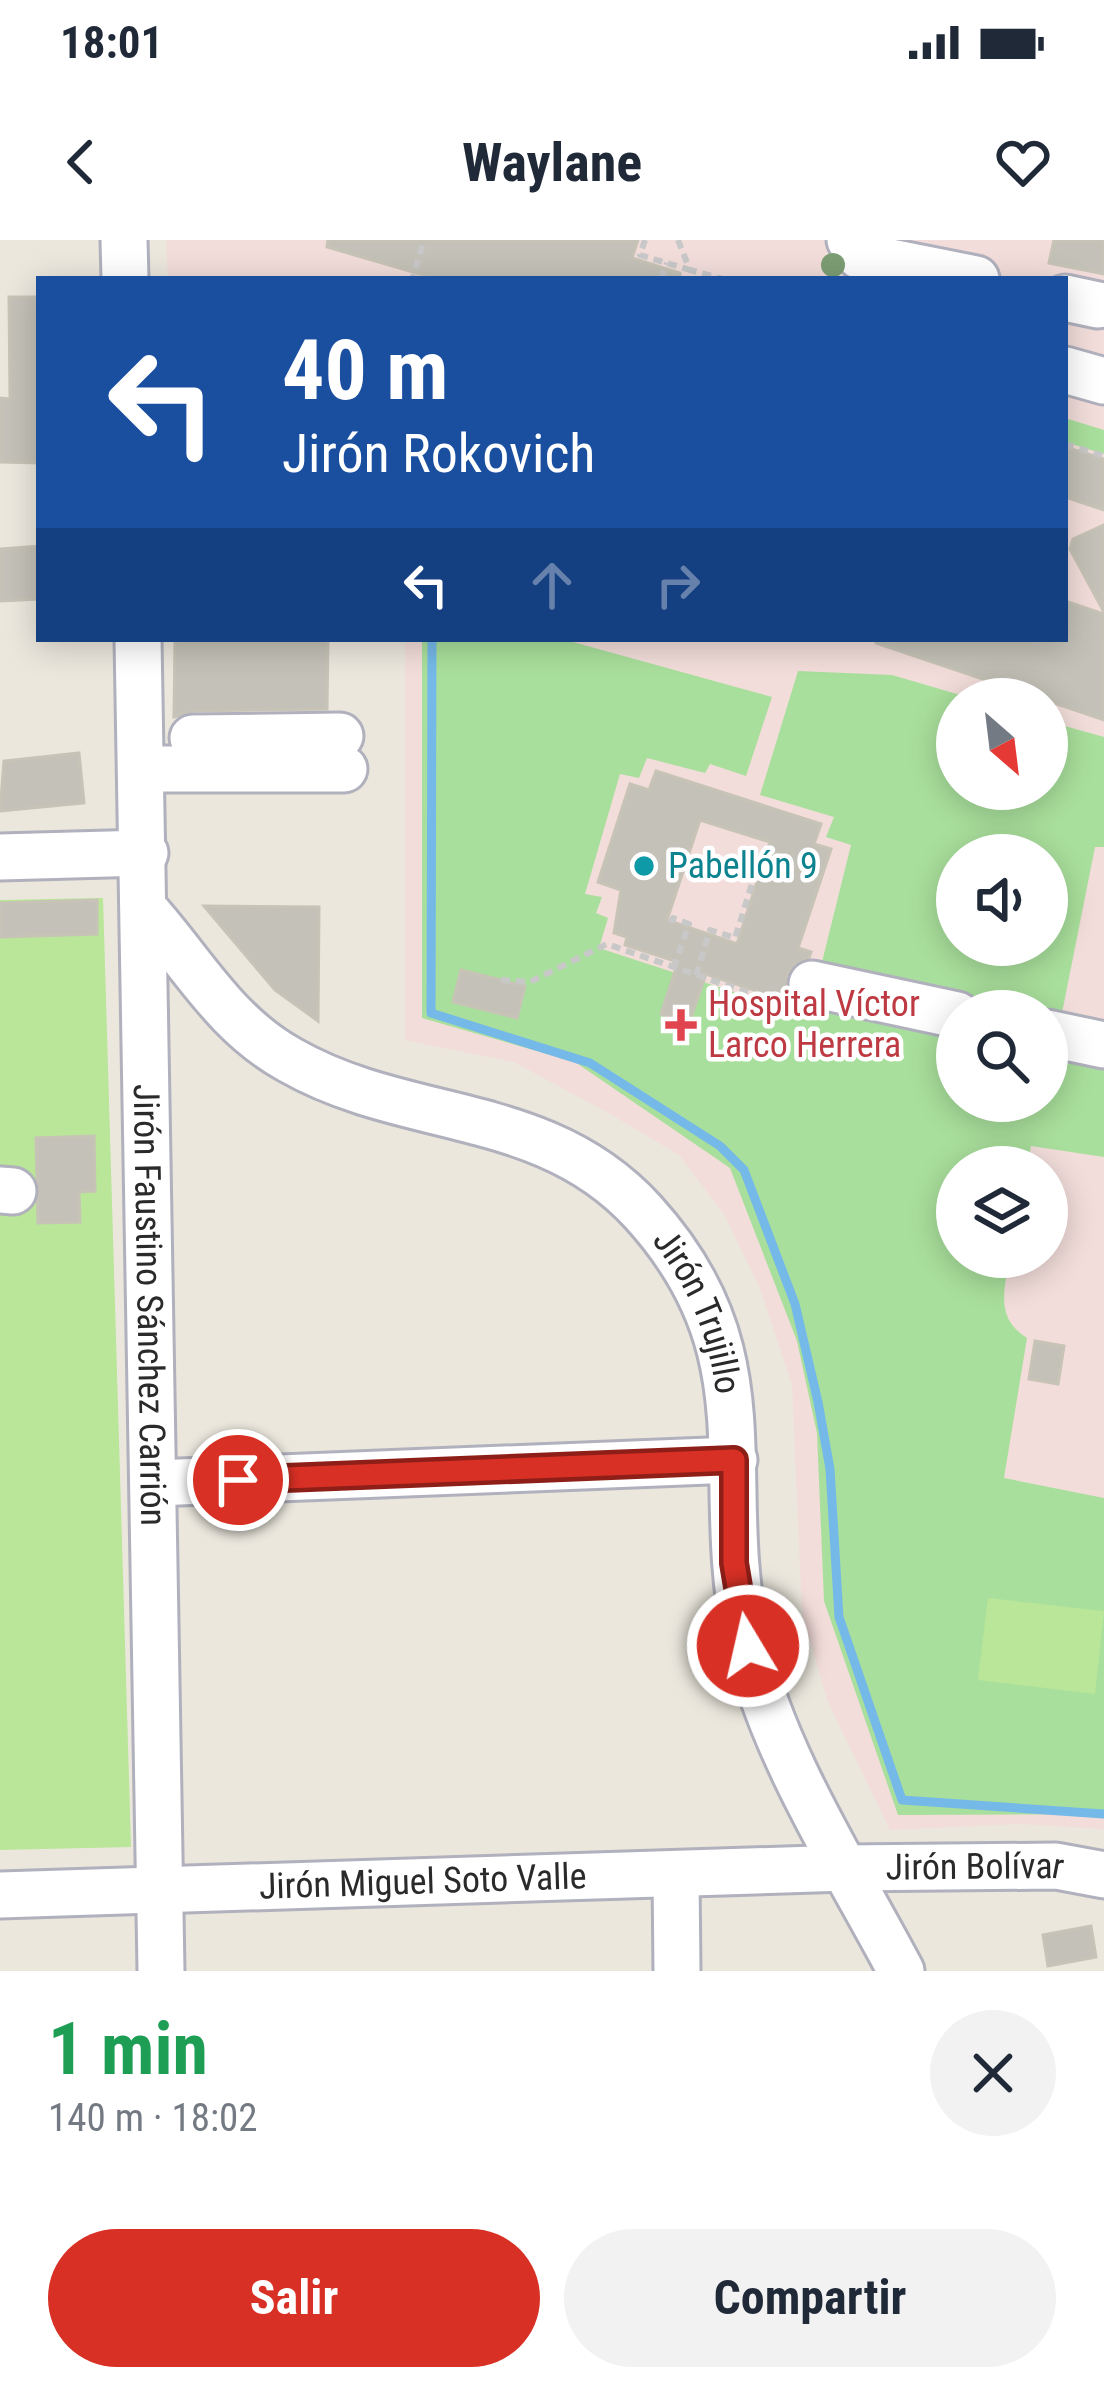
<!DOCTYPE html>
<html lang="es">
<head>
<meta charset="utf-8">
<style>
  body { margin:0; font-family:"Roboto Condensed",sans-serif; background:#f2f2f3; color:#1f2937; height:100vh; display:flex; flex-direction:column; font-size:45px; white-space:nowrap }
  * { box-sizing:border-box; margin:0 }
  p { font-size:39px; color:#747a83 }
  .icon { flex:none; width:66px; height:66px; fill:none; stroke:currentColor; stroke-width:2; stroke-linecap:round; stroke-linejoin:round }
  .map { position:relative; height:1731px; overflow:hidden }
  .side { display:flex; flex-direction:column; background:#fff; flex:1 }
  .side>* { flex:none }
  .top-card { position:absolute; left:36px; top:36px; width:1032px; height:366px; border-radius:0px; box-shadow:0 6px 30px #0003; background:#1a4fa0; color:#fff; overflow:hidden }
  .needle { width:78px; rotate:152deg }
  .tools { position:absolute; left:936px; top:438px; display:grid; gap:24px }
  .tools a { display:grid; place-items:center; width:132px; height:132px; border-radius:50%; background:#fff; box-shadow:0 6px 30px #0003; font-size:60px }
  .pin { position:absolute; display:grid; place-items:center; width:102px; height:102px; color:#fff; margin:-51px; border:6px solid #fff; border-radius:50%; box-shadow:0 3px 12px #0007 }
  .me { position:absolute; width:132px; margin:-66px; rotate:351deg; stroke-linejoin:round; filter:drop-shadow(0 0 9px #0008) }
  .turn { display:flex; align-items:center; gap:42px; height:252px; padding:0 48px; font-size:54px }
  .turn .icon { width:156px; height:156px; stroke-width:2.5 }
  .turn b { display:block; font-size:84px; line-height:102px }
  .lanes { display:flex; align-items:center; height:114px; padding:0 48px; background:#0003; justify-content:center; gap:60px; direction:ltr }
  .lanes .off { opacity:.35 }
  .round { display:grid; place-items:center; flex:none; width:126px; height:126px; border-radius:63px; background:#f2f2f3 }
  .headline { display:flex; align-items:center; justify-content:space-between; height:204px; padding:0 48px }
  h1 { font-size:72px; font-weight:700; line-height:90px; color:#1e9e55 }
  .button { display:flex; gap:24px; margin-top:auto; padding:24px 48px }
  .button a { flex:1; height:138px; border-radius:72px; background:#d93025; color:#fff; font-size:48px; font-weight:700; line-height:138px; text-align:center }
  .button a+a { background:#f2f2f3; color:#1f2937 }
  .status { display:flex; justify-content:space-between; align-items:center; height:84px; padding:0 60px; background:#fff; direction:ltr }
  .status svg { height:33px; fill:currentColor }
  header { display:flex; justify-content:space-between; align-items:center; height:156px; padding:0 48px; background:#fff; font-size:54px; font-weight:700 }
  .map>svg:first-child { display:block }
  .medical { fill:#f2ddda; fill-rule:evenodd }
  .green { fill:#a9df9c; fill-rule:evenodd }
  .pitch { fill:#b9e698 }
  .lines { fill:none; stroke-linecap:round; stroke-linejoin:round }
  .stream { stroke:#75b9e8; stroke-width:9 }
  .building { fill:#c4c1b8; stroke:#c7c3b6; stroke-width:3; fill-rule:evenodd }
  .minor-casing { stroke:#b0b1bd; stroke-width:51 }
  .path { stroke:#c8c8c8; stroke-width:6; stroke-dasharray:9 6; stroke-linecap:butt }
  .minor { stroke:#fff; stroke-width:45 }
  .tree { fill:#7c9e74 }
  .route-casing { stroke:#8d1f18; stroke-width:30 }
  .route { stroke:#d93025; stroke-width:21 }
  .culture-dot { fill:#0f9aa8; stroke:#fff; stroke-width:4.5 }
  .health-dot { fill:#e0444e; stroke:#fff; stroke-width:4.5 }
  .labels { text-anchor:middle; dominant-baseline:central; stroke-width:9; stroke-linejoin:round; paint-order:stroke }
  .culture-label { font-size:36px; fill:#0d838f; stroke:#fff; text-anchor:start }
  .health-label { font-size:36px; fill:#be3a42; stroke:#fff; text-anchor:start }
  .street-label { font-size:36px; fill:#2a2a2a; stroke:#fff }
</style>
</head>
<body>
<div class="status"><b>18:01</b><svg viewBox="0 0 49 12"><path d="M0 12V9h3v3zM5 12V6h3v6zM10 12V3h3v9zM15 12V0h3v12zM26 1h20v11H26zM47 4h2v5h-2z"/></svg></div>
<header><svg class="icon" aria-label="back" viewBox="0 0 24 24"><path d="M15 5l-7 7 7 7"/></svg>Waylane<svg class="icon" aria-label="heart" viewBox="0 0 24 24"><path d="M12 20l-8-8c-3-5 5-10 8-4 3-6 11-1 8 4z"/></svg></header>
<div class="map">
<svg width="1104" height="1731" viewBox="0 0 1104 1731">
  <rect width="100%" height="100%" fill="#ebe7dd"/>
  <path class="medical" d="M166 0H1104V1589L1019 1584 890 1590 828 1462 802 1373 792 1145 759 1046 724 974 679 915 612 875 514 822 405 800V399H1065V39H168ZM957 459H1047V549H957ZM957 615H1047V705H957ZM957 771H1047V861H957ZM957 927H1047V1017H957Z"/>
  <g class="green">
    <path d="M1065 178 1104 190V214L1065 202Z"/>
    <path d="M422 399H562L772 457 746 536 710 524 705 533 647 518 639 538 620 534 585 654 602 657 596 673 608 678 599 708 789 770 874 774 957 790V861H1047V807L1104 818V917L1031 906 1027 927H957V1017H1010C1004 1050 995 1078 1027 1098L1004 1238 1104 1258V1574L898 1575 824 1361 817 1193 797 1101 730 928 575 822 422 778Z"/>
    <path d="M798 431 892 435 974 459H957V549H1047V481L1104 497V607H1095L1061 778 1047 771 820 730 851 605 826 597 834 577 760 555ZM957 615H1047V705H957Z"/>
  </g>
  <g class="pitch">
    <path d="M103 658 131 1607 0 1610V660Z"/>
    <path d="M988 1358 1104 1371 1095 1454 978 1440Z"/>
  </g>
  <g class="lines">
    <path class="stream" d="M432 399 431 773 590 823 720 906 744 930 795 1064 818 1162 830 1229 839 1377 902 1560 1104 1574"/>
  </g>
  <g class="building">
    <path d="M328 0H638L632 18 680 33V39H437L327 7Z"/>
    <path d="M1054 0H1104V34L1049 23Z"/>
    <path d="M9 57H39V223L0 222V158L10 159Z"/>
    <path d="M1065 207 1104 219V270L1065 257Z"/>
    <path d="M1104 285V372L1070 309 1073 299Z"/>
    <path d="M39 306V359L0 361V309Z"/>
    <path d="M1065 361 1104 374V480L876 403 877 399H1065Z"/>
    <path d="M175 399H328L327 469 193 471 174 477Z"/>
    <path d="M79 513 84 563 0 571 4 521Z"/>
    <path d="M656 531 821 584 814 604 831 609 798 708 811 712 809 718 793 725 786 737 793 763 706 734 689 783 661 774 678 722 625 705 627 697 614 693 621 650 598 642 630 544 649 550ZM700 580 770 602 737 704 667 680Z"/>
    <path d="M97 660V694L0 697V663Z"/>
    <path d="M204 666 319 667 318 781 275 750Z"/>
    <path d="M461 730 525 746 517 778 453 762Z"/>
    <path d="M94 896 95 951 79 952 80 982 38 983 36 898Z"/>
    <path d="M1035 1101 1064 1106 1058 1144 1029 1139Z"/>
    <path d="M1091 1686 1096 1717 1048 1726 1043 1695Z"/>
  </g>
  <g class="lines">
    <g class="minor-casing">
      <g id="minor">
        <path d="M124 0 125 39"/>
        <path d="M850 0 860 16 976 39"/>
        <path d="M1065 58 1098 65"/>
        <path d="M1065 130 1104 141"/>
        <path id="s1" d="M138 399 161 1731"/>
        <path d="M193 498 340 496"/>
        <path d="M142 529H344"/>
        <path d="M0 617 145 613"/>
        <path id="s2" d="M146 671C194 725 225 784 290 820 407 887 545 864 643 972 775 1117 710 1236 747 1402 773 1515 847 1629 901 1731"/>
        <path d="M812 744 957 775"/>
        <path d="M1047 793 1104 805"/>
        <path d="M0 950 13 951"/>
        <path d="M154 1243 734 1220"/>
        <path d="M676 1635 677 1731"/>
        <path id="s3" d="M0 1655 846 1628 1056 1626 1104 1635"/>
      </g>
    </g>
    <g class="path">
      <path d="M645 0 640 15 690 30"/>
      <path d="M678 0 690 30 723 39"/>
      <path d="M419 39 413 37 424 0"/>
      <path d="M661 39 667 23"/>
      <path d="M1065 204 1104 216"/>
      <path d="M671 683 673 678 689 684 674 727"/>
      <path d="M696 735 710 690 735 698 757 628"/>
      <path d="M501 740 530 742 607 704 781 764"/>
    </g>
    <use href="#minor" class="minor"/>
  </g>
  <circle class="tree" cx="833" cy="25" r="12"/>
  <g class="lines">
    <g class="route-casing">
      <path id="route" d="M238 1240 734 1220V1323L748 1406"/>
    </g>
    <use href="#route" class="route"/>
  </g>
  <circle class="culture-dot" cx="644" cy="626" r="12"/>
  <path class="health-dot" d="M675 767h12v12h12v12h-12v12h-12v-12h-12v-12h12z"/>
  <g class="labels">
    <g class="culture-label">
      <text x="668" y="626">Pabellón 9</text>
    </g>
    <g class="health-label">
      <text x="708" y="764">Hospital Víctor<tspan x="708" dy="41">Larco Herrera</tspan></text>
    </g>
    <g class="street-label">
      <text stroke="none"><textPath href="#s1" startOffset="666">Jirón Faustino Sánchez Carrión</textPath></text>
      <text stroke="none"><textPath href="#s2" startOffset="714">Jirón Trujillo</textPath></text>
      <text stroke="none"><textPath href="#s3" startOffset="975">Jirón Bolívar</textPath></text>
      <text stroke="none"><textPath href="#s3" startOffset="423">Jirón Miguel Soto Valle</textPath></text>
    </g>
  </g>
</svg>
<div class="tools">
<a><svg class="needle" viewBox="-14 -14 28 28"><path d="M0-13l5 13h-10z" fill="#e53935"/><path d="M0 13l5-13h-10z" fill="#747a83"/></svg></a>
<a><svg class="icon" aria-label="sound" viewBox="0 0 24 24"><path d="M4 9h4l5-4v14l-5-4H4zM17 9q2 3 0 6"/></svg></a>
<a><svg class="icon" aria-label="search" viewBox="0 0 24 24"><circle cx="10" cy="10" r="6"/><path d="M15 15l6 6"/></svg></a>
<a><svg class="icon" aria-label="layers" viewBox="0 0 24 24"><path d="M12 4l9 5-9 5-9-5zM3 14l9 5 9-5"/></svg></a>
</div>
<div class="pin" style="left:238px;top:1240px;background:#d93025"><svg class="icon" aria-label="arrive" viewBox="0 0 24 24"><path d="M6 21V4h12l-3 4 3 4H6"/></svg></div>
<svg class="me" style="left:748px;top:1406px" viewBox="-20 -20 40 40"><circle r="17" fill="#d93025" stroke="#fff" stroke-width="3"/><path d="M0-11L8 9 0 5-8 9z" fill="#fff"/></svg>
<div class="top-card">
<div class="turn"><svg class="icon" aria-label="left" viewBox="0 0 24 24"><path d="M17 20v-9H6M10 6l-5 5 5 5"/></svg><div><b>40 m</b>Jirón Rokovich</div></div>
<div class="lanes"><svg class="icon" aria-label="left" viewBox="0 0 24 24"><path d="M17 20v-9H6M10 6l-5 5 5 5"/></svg><svg class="icon off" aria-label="ahead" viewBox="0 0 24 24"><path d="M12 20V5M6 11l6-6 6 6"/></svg><svg class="icon off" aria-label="right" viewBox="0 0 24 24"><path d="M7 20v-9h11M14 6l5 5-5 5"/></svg></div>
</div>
</div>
<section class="side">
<div class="headline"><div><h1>1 min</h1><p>140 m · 18:02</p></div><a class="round"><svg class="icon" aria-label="close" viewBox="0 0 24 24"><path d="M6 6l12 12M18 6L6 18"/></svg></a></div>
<div class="button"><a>Salir</a><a>Compartir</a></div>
</section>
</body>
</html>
